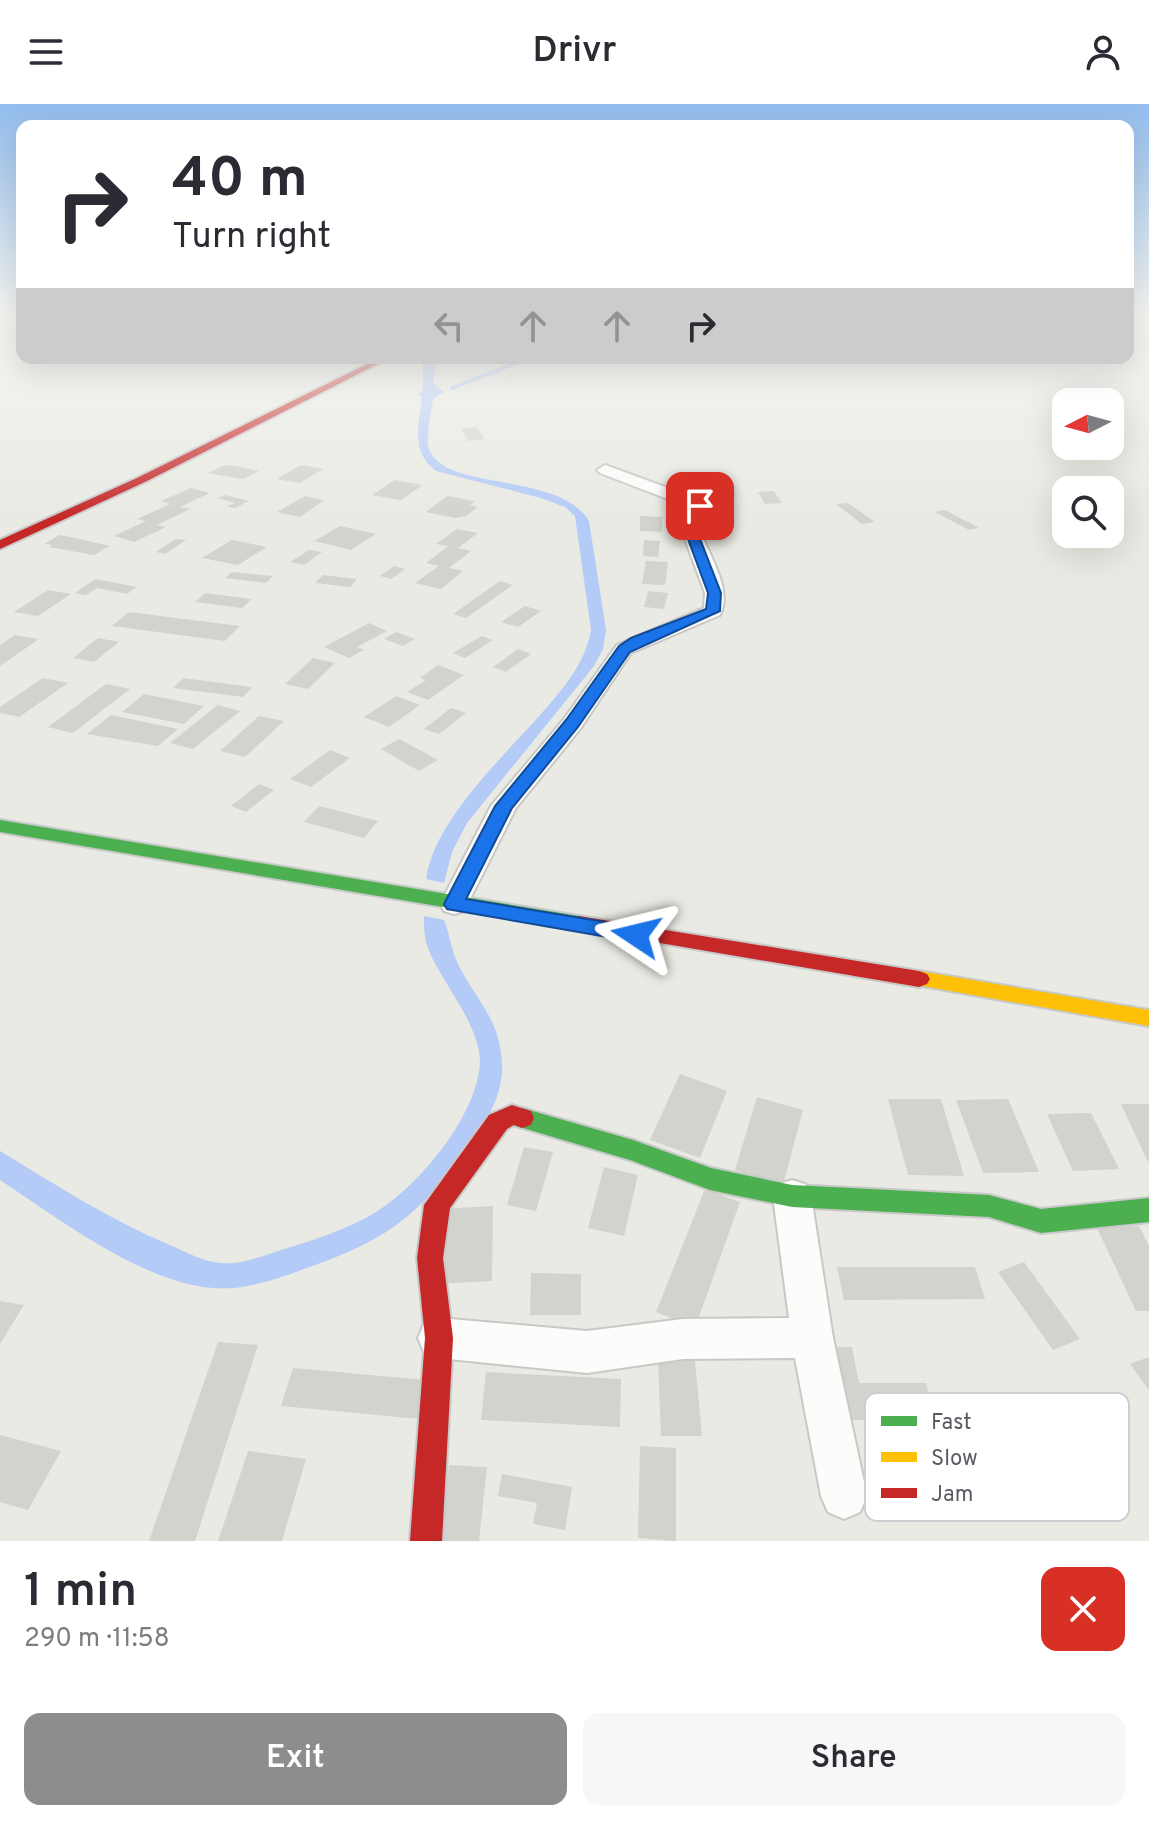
<!DOCTYPE html>
<html lang="en">
<head>
<meta charset="utf-8">
<style>
  body { margin:0; font-family:Overpass,sans-serif; background:#f7f7f7; color:#2b2b33; height:100vh; display:flex; flex-direction:column; font-size:30px; white-space:nowrap }
  * { box-sizing:border-box; margin:0 }
  p { font-size:26px; color:#7c7c81 }
  .icon { flex:none; width:44px; height:44px; fill:none; stroke:currentColor; stroke-width:2; stroke-linecap:round; stroke-linejoin:round }
  .map { position:relative; height:1437px; overflow:hidden }
  .drawer { display:flex; flex-direction:column; background:#fff; flex:1 }
  .drawer>* { flex:none }
  .top-card { position:absolute; left:16px; top:16px; width:1118px; height:244px; border-radius:16px; box-shadow:0 8px 32px #0002; background:#fff; color:#2b2b33; overflow:hidden }
  .needle { width:52px; rotate:264deg }
  .fabs { position:absolute; left:1052px; top:284px; display:grid; gap:16px }
  .fabs a { display:grid; place-items:center; width:72px; height:72px; border-radius:16px; background:#fff; box-shadow:0 8px 32px #0002; font-size:40px }
  .pin { position:absolute; display:grid; place-items:center; width:68px; height:68px; color:#fff; margin:-34px; border-radius:16px; box-shadow:0 4px 12px #0006 }
  .me { position:absolute; width:88px; margin:-44px; rotate:280deg; stroke-linejoin:round; filter:drop-shadow(0 0 6px #0008) }
  .turn { display:flex; align-items:center; gap:28px; height:168px; padding:0 24px; font-size:36px }
  .turn .icon { width:104px; height:104px; stroke-width:2.5 }
  .turn b { display:block; font-size:56px; line-height:68px }
  .lanes { display:flex; align-items:center; height:76px; padding:0 24px; background:#0003; justify-content:center; gap:40px; direction:ltr }
  .lanes .off { opacity:.35 }
  .round { display:grid; place-items:center; flex:none; width:84px; height:84px; border-radius:16px; background:#f7f7f7 }
  .overview { display:flex; align-items:center; justify-content:space-between; height:136px; padding:0 24px }
  h1 { font-size:48px; font-weight:600; line-height:60px }
  .cta { display:flex; gap:16px; margin-top:auto; padding:16px 24px }
  .cta a { flex:1; height:92px; border-radius:16px; background:#8b8d8f; color:#fff; font-size:32px; font-weight:600; line-height:92px; text-align:center }
  .cta a+a { background:#f7f7f7; color:#2b2b33 }
  header { display:flex; justify-content:space-between; align-items:center; height:104px; padding:0 24px; background:#fff; font-size:36px; font-weight:600 }
  .map>svg:first-child { display:block }
  .water { fill:#b4caf7 }
  .lines { fill:none; stroke-linecap:round; stroke-linejoin:round }
  .stream { stroke:#b4caf7; stroke-width:4 }
  .building { fill:#d3d3ce }
  .street-casing { stroke:#c7c8c7; stroke-width:4 }
  .fast-casing { stroke:#c8c9c9; stroke-width:4 }
  .slow-casing { stroke:#c8c9c9; stroke-width:4 }
  .jam-casing { stroke:#c8c9c9; stroke-width:4 }
  .street { fill:#fcfcfb; fill-rule:evenodd }
  .fast { fill:#4caf50; fill-rule:evenodd }
  .slow { fill:#ffc107; fill-rule:evenodd }
  .jam { fill:#c62828; fill-rule:evenodd }
  .route { fill:#1a73e8; stroke:#114b97; stroke-width:2 }
  .key { fill:#fff; stroke:#cdced0; stroke-width:2 }
  .key-label { font-size:22px; fill:#595b62 }
</style>
</head>
<body>
<header><svg class="icon" aria-label="menu" viewBox="0 0 24 24"><path d="M4 6h16M4 12h16M4 18h16"/></svg>Drivr<svg class="icon" aria-label="person" viewBox="0 0 24 24"><circle cx="12" cy="8" r="4"/><path d="M4 21q1-7 8-7t8 7"/></svg></header>
<div class="map">
<svg width="1149" height="1437" viewBox="0 0 1149 1437">
  <rect width="100%" height="100%" fill="#e9eae3"/>
  <g class="water">
    <path d="M423 254H437L433 279 444 288 433 295C432 308 425 332 429 345 444 388 559 367 589 417L606 526 603 545 594 562 467 719 452 748 444 779 426 775C434 717 502 654 541 610 563 585 585 560 591 526L575 412 565 403 541 394 436 367C410 348 419 320 422 293L418 290 423 286Z"/>
    <path d="M424 812 444 816C450 831 451 846 459 862 478 899 500 915 502 960 504 1004 470 1037 446 1070 413 1116 378 1137 326 1157 296 1168 264 1181 233 1184 157 1191 61 1116 0 1076V1047C56 1081 110 1116 170 1141 186 1148 204 1158 221 1159 241 1161 262 1152 281 1146 314 1136 346 1126 376 1108 420 1081 478 1010 480 958 480 920 440 877 427 842 424 832 424 822 424 812Z"/>
  </g>
  <g class="lines">
    <path class="stream" d="M452 284 529 254"/>
  </g>
  <g class="building">
    <path d="M477 323 484 335 468 337 461 324Z"/>
    <path d="M225 361 236 362 259 367 243 375 208 369Z"/>
    <path d="M301 361 323 365 300 379 276 375Z"/>
    <path d="M685 374 736 391 727 395 676 378Z"/>
    <path d="M395 376 423 381 401 396 372 391Z"/>
    <path d="M191 384 210 389 180 403 190 405 157 421 166 423 134 438 114 432 146 417 137 415 170 400 161 397Z"/>
    <path d="M774 387 782 399 765 400 758 388Z"/>
    <path d="M225 391 249 397 235 404 227 402 235 399 218 394Z"/>
    <path d="M305 392 324 396 300 413 277 408Z"/>
    <path d="M447 392 475 397 470 401 478 403 466 412 455 414 426 408Z"/>
    <path d="M848 399 875 418 862 420 836 400Z"/>
    <path d="M945 406 979 424 969 426 935 408Z"/>
    <path d="M640 412 662 413V428L640 427Z"/>
    <path d="M340 422 376 430 351 446 314 437Z"/>
    <path d="M457 425 478 429 458 444 471 447 449 464 463 467 441 485 415 479 439 462 426 459 448 442 436 440Z"/>
    <path d="M60 431 70 433 110 442 94 451 49 443 52 441 44 440Z"/>
    <path d="M176 435 186 436 165 450 156 448Z"/>
    <path d="M232 436 267 443 238 461 202 454Z"/>
    <path d="M644 436 660 437 658 453 643 452Z"/>
    <path d="M309 446 322 448 304 461 290 458Z"/>
    <path d="M646 457 668 458 665 481 642 480Z"/>
    <path d="M394 462 405 465 391 475 380 472Z"/>
    <path d="M232 468 273 472 266 479 225 474Z"/>
    <path d="M323 471 357 475 350 483 315 479Z"/>
    <path d="M95 475 137 483 127 490 97 484 86 491 75 489Z"/>
    <path d="M500 477 513 481 466 514 453 510Z"/>
    <path d="M48 486 71 490 38 512 14 508Z"/>
    <path d="M648 487 668 489 664 505 644 503Z"/>
    <path d="M205 489 252 495 242 504 195 498Z"/>
    <path d="M525 502 541 507 518 523 501 518Z"/>
    <path d="M129 508 240 522 225 537 112 522Z"/>
    <path d="M369 519 387 527 357 543 364 546 349 554 324 543Z"/>
    <path d="M396 528 415 535 403 542 384 535Z"/>
    <path d="M15 531 39 535 0 562V541Z"/>
    <path d="M482 532 493 536 465 554 453 549Z"/>
    <path d="M98 534 119 538 94 558 73 554Z"/>
    <path d="M518 545 531 550 506 568 493 563Z"/>
    <path d="M313 554 335 559 308 585 285 580Z"/>
    <path d="M438 561 464 571 428 596 407 588 426 576 420 574Z"/>
    <path d="M43 574 68 579 19 613 0 609V603Z"/>
    <path d="M183 574 252 583 243 593 173 584Z"/>
    <path d="M106 580 130 585 73 629 48 623Z"/>
    <path d="M144 590 204 602 184 620 122 608Z"/>
    <path d="M396 592 420 601 389 623 364 613Z"/>
    <path d="M218 601 240 607 193 645 170 639Z"/>
    <path d="M451 604 466 609 439 630 424 625Z"/>
    <path d="M111 611 178 625 158 642 87 630Z"/>
    <path d="M259 612 284 617 245 653 220 647Z"/>
    <path d="M399 635 438 656 419 667 381 645Z"/>
    <path d="M330 646 350 654 311 683 290 675Z"/>
    <path d="M259 680 274 686 246 708 231 702Z"/>
    <path d="M319 702 378 717 364 734 304 718Z"/>
    <path d="M680 970 727 987 700 1054 650 1036Z"/>
    <path d="M757 993 803 1006 783 1081 735 1066Z"/>
    <path d="M888 995H941L964 1072 908 1071Z"/>
    <path d="M1008 995 1039 1068 983 1069 956 996Z"/>
    <path d="M1121 1000H1149V1060Z"/>
    <path d="M1091 1009 1119 1065 1073 1067 1047 1010Z"/>
    <path d="M524 1043 553 1048 536 1107 507 1101Z"/>
    <path d="M604 1063 638 1071 624 1132 588 1124Z"/>
    <path d="M705 1085 740 1098 695 1224 656 1208Z"/>
    <path d="M493 1102 492 1177 437 1180 439 1105Z"/>
    <path d="M1139 1122 1149 1142V1207H1136L1097 1124Z"/>
    <path d="M1024 1158 1080 1235 1053 1246 998 1168Z"/>
    <path d="M837 1163H975L985 1195 844 1196Z"/>
    <path d="M531 1169 581 1170V1211H530Z"/>
    <path d="M0 1197 24 1201 0 1240Z"/>
    <path d="M218 1238 258 1241 195 1437H149Z"/>
    <path d="M826 1243H852L859 1279H926L935 1316H839Z"/>
    <path d="M1149 1253V1286L1130 1260Z"/>
    <path d="M658 1257H695L702 1332H661Z"/>
    <path d="M293 1264 426 1276 419 1315 281 1302Z"/>
    <path d="M486 1268 621 1275 620 1323 481 1316Z"/>
    <path d="M0 1331 61 1347 28 1406 0 1398Z"/>
    <path d="M640 1342 676 1344V1437L638 1434Z"/>
    <path d="M248 1347 306 1355 282 1437H218Z"/>
    <path d="M449 1361 487 1363 479 1437H439Z"/>
    <path d="M502 1370 572 1383 565 1426 533 1420 537 1399 498 1392Z"/>
  </g>
  <g class="lines">
    <g class="street-casing">
      <g id="street">
        <path d="M605 361 706 398 708 402 700 427C709 451 733 486 720 511L631 549 580 625 516 704 464 807 454 810 444 807 440 800 491 702 564 615 617 541 704 504 705 489 682 427 691 404 600 369 597 366Z"/>
        <path d="M792 1076 805 1080 811 1092 833 1234 867 1392 860 1408 844 1415 828 1408 821 1392 795 1254 683 1255 587 1269 439 1254 424 1248 418 1234 424 1220 439 1214 587 1227 683 1215 789 1214 773 1092 779 1080Z"/>
      </g>
    </g>
    <g class="fast-casing">
      <g id="fast">
        <path d="M0 716 579 812 586 814 589 819 586 824 579 826 0 728Z"/>
        <path d="M522 1004 633 1036 711 1064 792 1081 989 1091 1041 1105 1149 1094V1118L1041 1129 989 1113 792 1103 710 1086 630 1056 513 1021 510 1014 513 1007Z"/>
      </g>
    </g>
    <g class="slow-casing">
      <path id="slow" d="M919 867 1149 906V922L911 880 908 875 911 870Z"/>
    </g>
    <g class="jam-casing">
      <g id="jam">
        <path d="M379 254H390L145 378 0 445V436L137 374Z"/>
        <path d="M579 812 919 867 927 870 930 875 927 880 919 883 572 824 569 819 572 814Z"/>
        <path d="M512 1001 531 1007 534 1014 531 1021 522 1024 514 1021 507 1025 450 1104 443 1154 453 1234 442 1437H410L425 1234 417 1154 424 1101 489 1011Z"/>
      </g>
    </g>
    <use href="#street" class="street"/>
    <use href="#fast" class="fast"/>
    <use href="#slow" class="slow"/>
    <use href="#jam" class="jam"/>
  </g>
  <linearGradient id="sky" x2="0" y2="1"><stop stop-color="#93bdee"/><stop offset="0.51" stop-color="#f5f6f2"/><stop offset="1" stop-color="#f5f6f2" stop-opacity="0"/></linearGradient>
  <rect width="1149" height="414" fill="url(#sky)"/>
  <path class="route" d="M696 400 706 402 697 427 721 489 720 507 630 548 578 623 512 704 466 795 636 823 643 826 646 831 643 836 636 838 447 805 444 800 495 702 566 616 619 542 631 534 706 505 708 489 685 427Z"/>
  <rect x="865" y="1289" width="264" height="128" rx="12" class="key"/>
  <rect x="881" y="1312" width="36" height="10" fill="#4caf50"/>
  <rect x="881" y="1348" width="36" height="10" fill="#ffc107"/>
  <rect x="881" y="1384" width="36" height="10" fill="#c62828"/>
  <g class="key-label">
    <text x="931" y="1325">Fast</text>
    <text x="931" y="1361">Slow</text>
    <text x="931" y="1397">Jam</text>
  </g>
</svg>
<div class="fabs">
<a><svg class="needle" viewBox="-14 -14 28 28"><path d="M0-13l5 13h-10z" fill="#e53935"/><path d="M0 13l5-13h-10z" fill="#7c7c81"/></svg></a>
<a><svg class="icon" aria-label="search" viewBox="0 0 24 24"><circle cx="10" cy="10" r="6"/><path d="M15 15l6 6"/></svg></a>
</div>
<div class="pin" style="left:700px;top:402px;background:#d93025"><svg class="icon" aria-label="arrive" viewBox="0 0 24 24"><path d="M6 21V4h12l-3 4 3 4H6"/></svg></div>
<svg class="me" style="left:636px;top:831px" viewBox="-20 -20 40 40"><path d="M0-17L14 15 0 8-14 15z" fill="#1a73e8" stroke="#fff" stroke-width="4"/></svg>
<div class="top-card">
<div class="turn"><svg class="icon" aria-label="right" viewBox="0 0 24 24"><path d="M7 20v-9h11M14 6l5 5-5 5"/></svg><div><b>40 m</b>Turn right</div></div>
<div class="lanes"><svg class="icon off" aria-label="left" viewBox="0 0 24 24"><path d="M17 20v-9H6M10 6l-5 5 5 5"/></svg><svg class="icon off" aria-label="ahead" viewBox="0 0 24 24"><path d="M12 20V5M6 11l6-6 6 6"/></svg><svg class="icon off" aria-label="ahead" viewBox="0 0 24 24"><path d="M12 20V5M6 11l6-6 6 6"/></svg><svg class="icon" aria-label="right" viewBox="0 0 24 24"><path d="M7 20v-9h11M14 6l5 5-5 5"/></svg></div>
</div>
</div>
<section class="drawer">
<div class="overview"><div><h1>1 min</h1><p>290 m · 11:58</p></div><a class="round" style="background:#d93025;color:#fff"><svg class="icon" aria-label="close" viewBox="0 0 24 24"><path d="M6 6l12 12M18 6L6 18"/></svg></a></div>
<div class="cta"><a>Exit</a><a>Share</a></div>
</section>
</body>
</html>
